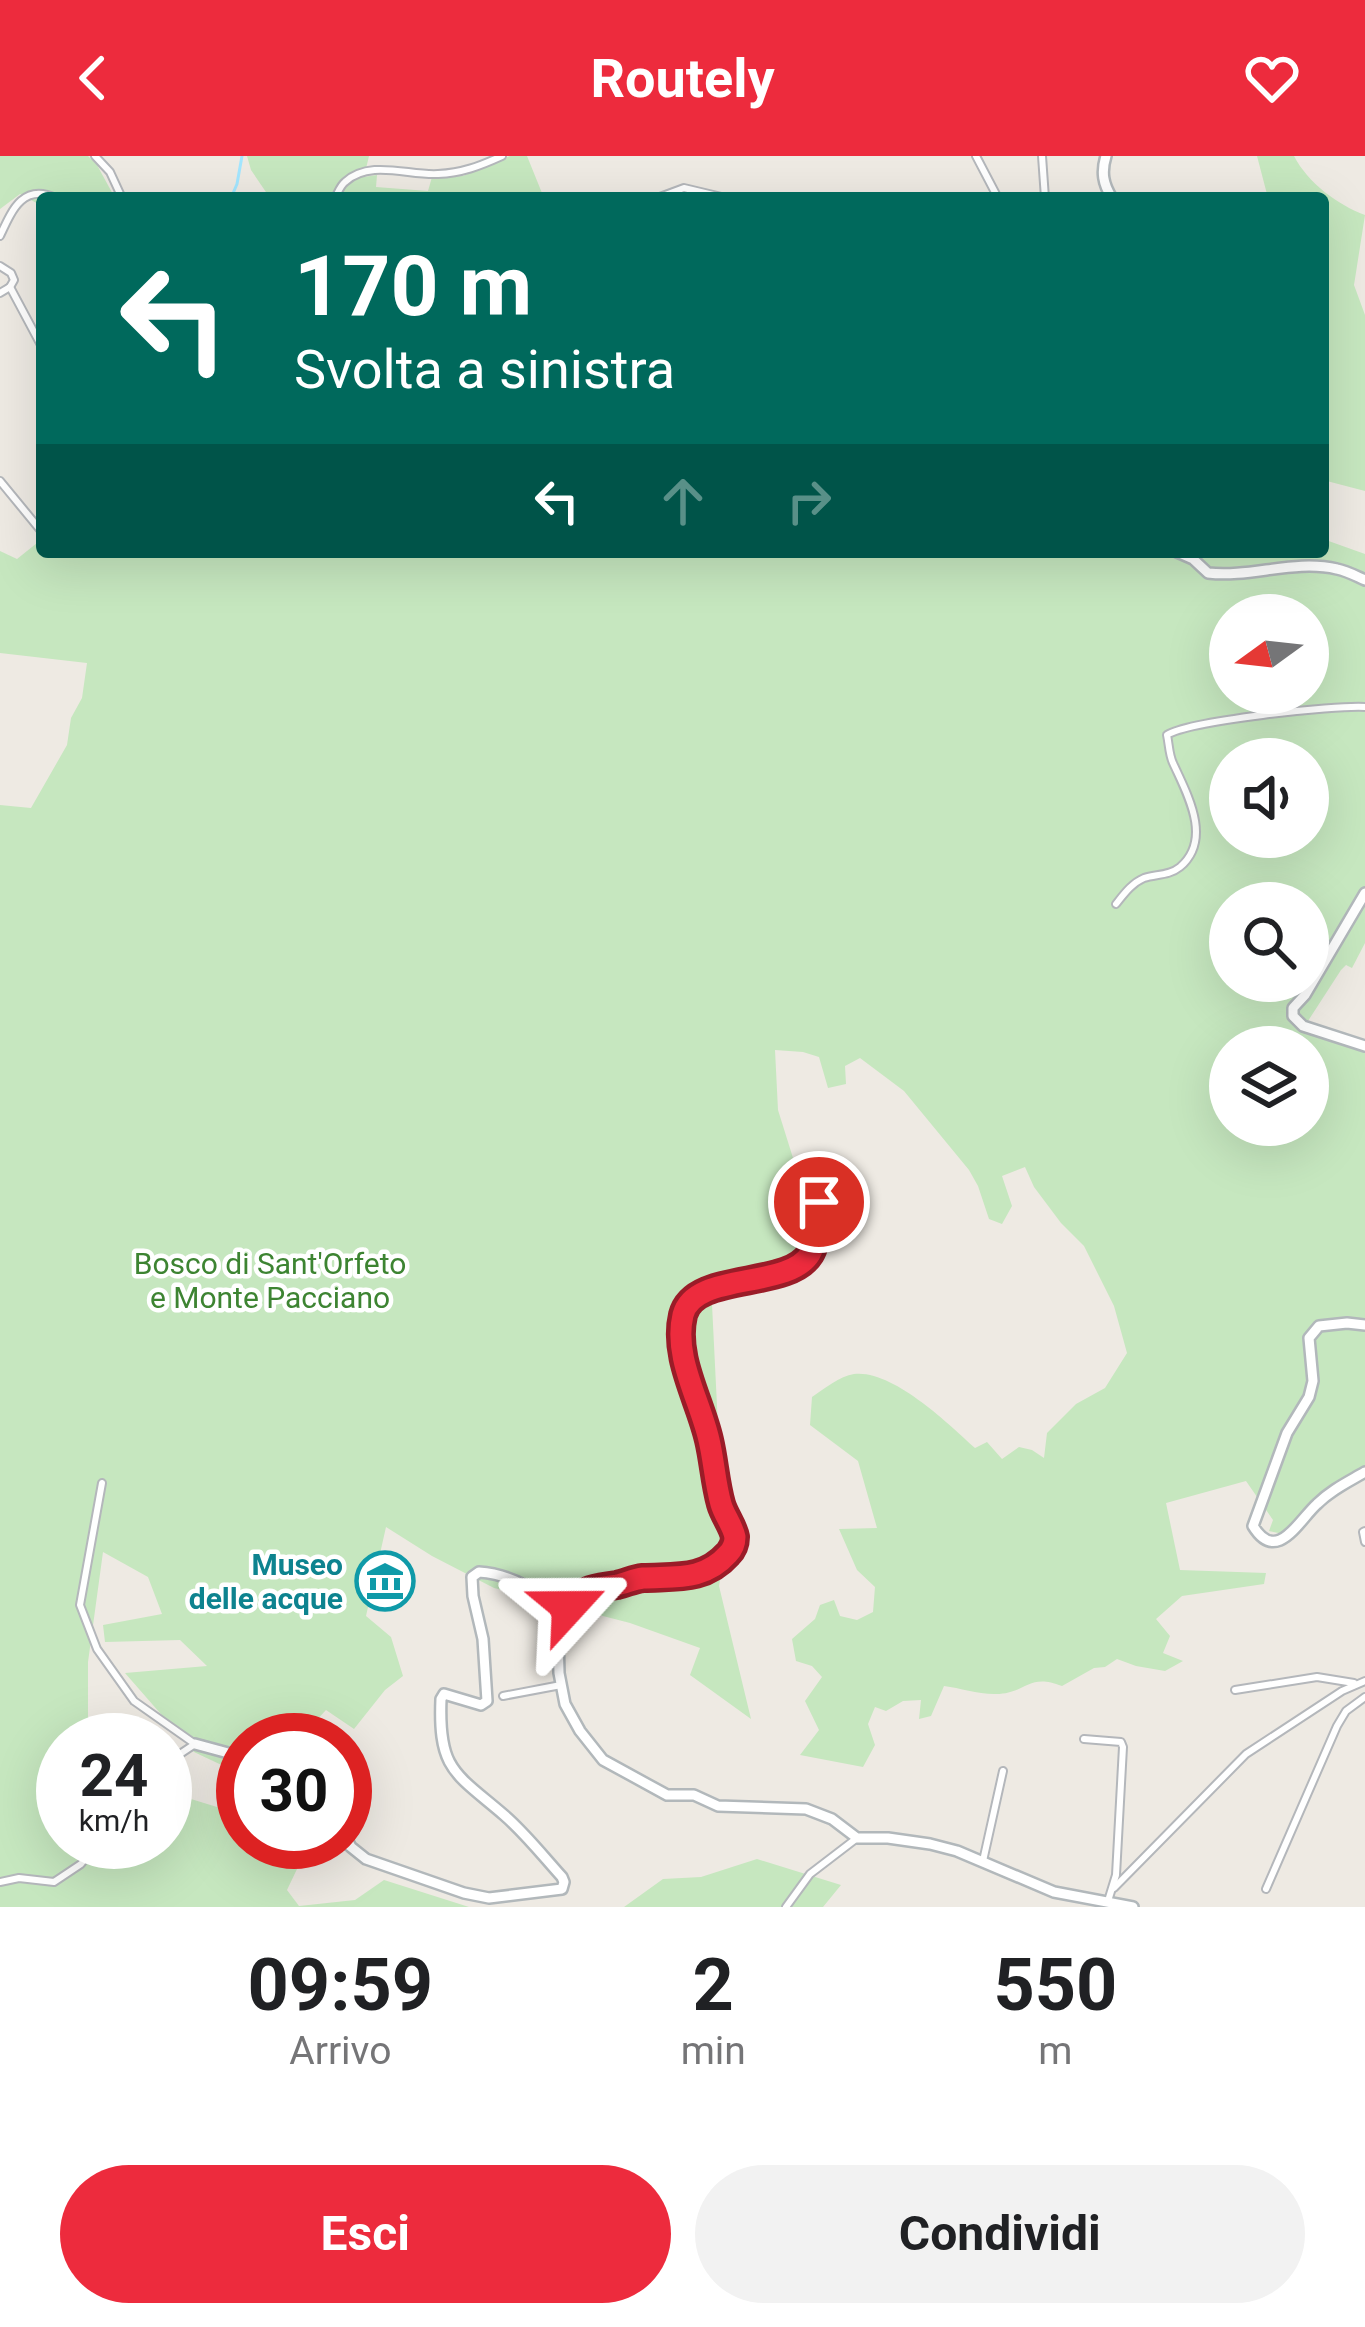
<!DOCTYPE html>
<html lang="it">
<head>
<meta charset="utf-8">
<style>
  body { margin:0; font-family:Roboto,sans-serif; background:#f2f2f2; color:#202124; height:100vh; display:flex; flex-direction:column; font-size:45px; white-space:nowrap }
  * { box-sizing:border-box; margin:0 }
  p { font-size:39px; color:#757577 }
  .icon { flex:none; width:66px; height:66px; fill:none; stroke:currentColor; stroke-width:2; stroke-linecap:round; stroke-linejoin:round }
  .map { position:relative; height:1751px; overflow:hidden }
  .panel { display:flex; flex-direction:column; background:#fff; flex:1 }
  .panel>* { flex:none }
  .top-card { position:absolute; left:36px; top:36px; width:1293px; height:366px; border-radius:12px; box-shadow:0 12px 48px #0002; background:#00695c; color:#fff; overflow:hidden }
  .needle { width:78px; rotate:255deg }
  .fabs { position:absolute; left:1209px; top:438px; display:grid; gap:24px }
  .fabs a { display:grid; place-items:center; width:120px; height:120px; border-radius:50%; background:#fff; box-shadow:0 12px 48px #0002; font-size:60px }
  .speed { position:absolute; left:36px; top:1557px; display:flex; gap:24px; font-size:60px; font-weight:700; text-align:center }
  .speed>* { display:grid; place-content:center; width:156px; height:156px; border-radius:50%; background:#fff; box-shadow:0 12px 48px #0002; line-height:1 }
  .speed small { font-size:30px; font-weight:400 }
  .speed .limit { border:18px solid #d22; background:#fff; color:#111 }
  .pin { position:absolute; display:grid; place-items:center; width:102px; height:102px; color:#fff; margin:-51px; border:6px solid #fff; border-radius:50%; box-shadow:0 3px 12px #0007 }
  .me { position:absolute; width:132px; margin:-66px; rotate:66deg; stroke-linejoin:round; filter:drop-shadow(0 0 9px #0008) }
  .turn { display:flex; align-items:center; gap:42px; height:252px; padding:0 60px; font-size:54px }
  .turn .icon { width:156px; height:156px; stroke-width:2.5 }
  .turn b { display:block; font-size:84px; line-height:102px }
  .lanes { display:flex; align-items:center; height:114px; padding:0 60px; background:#0003; justify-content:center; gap:60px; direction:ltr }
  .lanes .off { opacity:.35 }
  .eta { display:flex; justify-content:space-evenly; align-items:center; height:204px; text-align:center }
  .eta b { font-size:72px; font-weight:700; line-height:84px }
  .primary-button { display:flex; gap:24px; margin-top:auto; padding:24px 60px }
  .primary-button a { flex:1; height:138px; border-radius:72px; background:#ed2b3d; color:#fff; font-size:48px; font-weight:700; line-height:138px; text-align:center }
  .primary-button a+a { background:#f2f2f2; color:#202124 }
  header { display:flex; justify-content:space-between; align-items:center; height:156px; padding:0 60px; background:#ed2b3d; color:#fff; font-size:54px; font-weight:700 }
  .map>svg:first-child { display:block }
  .green { fill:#c6e7bf; fill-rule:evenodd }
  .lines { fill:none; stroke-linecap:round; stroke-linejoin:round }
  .stream { stroke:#a3e6ff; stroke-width:3 }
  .street-casing { stroke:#b4b7bb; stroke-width:10 }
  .secondary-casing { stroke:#b2b8bb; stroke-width:14 }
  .street { stroke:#fff; stroke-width:6 }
  .secondary { stroke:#fff; stroke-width:9 }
  .route-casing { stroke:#9a1c28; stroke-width:30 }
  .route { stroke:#ed2b3d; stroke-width:21 }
  .labels { text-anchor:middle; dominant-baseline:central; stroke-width:9; stroke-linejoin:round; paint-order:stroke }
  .park-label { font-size:30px; fill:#3d8432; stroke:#fff }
  .culture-label { font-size:30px; font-weight:bold; fill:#0d838f; stroke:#fff; text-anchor:end }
</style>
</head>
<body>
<header><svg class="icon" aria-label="back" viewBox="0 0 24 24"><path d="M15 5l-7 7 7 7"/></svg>Routely<svg class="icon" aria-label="heart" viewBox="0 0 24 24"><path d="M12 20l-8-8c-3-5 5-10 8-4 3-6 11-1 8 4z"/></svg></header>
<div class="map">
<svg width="1365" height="1751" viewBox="0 0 1365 1751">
  <rect width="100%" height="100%" fill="#eeeae3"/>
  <g class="green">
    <path d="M0 0H88L97 9 115 42H42V50L20 38 0 53Z"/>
    <path d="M247 0H369L364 21 377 19 376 31 428 35 432 21 463 20 510 0H527L544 42H270L251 14Z"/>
    <path d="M1257 0H1294C1308 27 1338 49 1365 59L1354 129 1365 159V335L1323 324V42H1268Z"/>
    <path d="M1323 383 1365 398V787L1352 812 1346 809 1341 814 1308 865 1365 889V1316L1283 1378 1269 1375 1273 1364 1246 1325 1166 1347 1180 1414 1266 1417 1264 1428 1182 1440 1156 1463 1170 1480 1163 1497 1183 1505 1165 1515 1136 1510 1117 1503 1105 1511 1094 1512 1062 1530C1027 1516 1026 1539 994 1538 977 1538 960 1532 944 1530L931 1560 919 1563 921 1544 903 1545 886 1555 875 1551 868 1568 875 1589 863 1611 800 1599 819 1574 805 1545 822 1521 812 1510 796 1505 792 1483 815 1463 820 1449 834 1444 840 1460 857 1464 873 1456 875 1431 857 1414 839 1373 877 1372 858 1305 810 1269 812 1241C824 1233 840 1220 854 1218 892 1213 949 1268 975 1292L987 1286 1002 1303 1019 1291 1032 1294 1044 1302 1047 1277 1076 1248 1105 1232 1127 1197 1114 1150 1084 1090 1061 1067 1034 1031 1025 1011 1002 1020 1012 1050 1002 1068 989 1063 978 1030 969 1014 904 935 860 902 845 910 846 928 828 932 819 901 803 896 775 894 778 954 793 1002 816 1020 828 1042 803 1088 780 1109 711 1128 718 1270 728 1381 719 1430 751 1563 690 1519 700 1492 630 1467 494 1432 432 1400 386 1371 366 1460 391 1481 403 1520 385 1534 354 1573 326 1554 298 1584H243V1638L228 1626 230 1613 194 1596 125 1517 207 1510 180 1484 105 1486 103 1469 162 1458 148 1421 103 1396 88 1506V1572L101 1584H63V1686H165V1635L243 1659V1686H300L308 1690 287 1734 299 1750 355 1744 384 1724 469 1751H0V649L31 652 67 589 71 562 82 542 87 507 0 497V395L17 403 37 387 42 391V396L52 398 1323 396ZM1230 459H1308V537H1230ZM1230 603H1308V681H1230ZM1230 747H1308V825H1230ZM1230 891H1308V969H1230Z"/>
    <path d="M757 1703 841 1729 823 1751H624L663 1723 701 1721Z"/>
  </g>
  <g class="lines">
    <path class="stream" d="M231 42 237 28 242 0"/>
    <g class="street-casing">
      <g id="street">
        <path d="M95 0 110 16 122 42"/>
        <path d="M976 0 998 42"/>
        <path d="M1042 0 1045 42"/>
        <path d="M335 42C338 37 340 30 345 26 370 3 409 20 438 18 462 17 480 10 502 0"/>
        <path d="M657 42 684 32 726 42"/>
        <path d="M0 80C12 54 23 27 56 42"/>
        <path d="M0 110 11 117 14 124 10 131 0 137"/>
        <path d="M10 131 42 191"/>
        <path d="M0 325 42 376"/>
        <path d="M1116 748C1124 738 1132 727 1144 722 1155 718 1169 720 1180 711 1213 683 1187 638 1173 607 1169 599 1169 588 1167 579 1188 565 1335 549 1365 551"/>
        <path d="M102 1327 80 1449 97 1493 134 1545 195 1588 165 1608"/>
        <path d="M1365 1375 1363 1376 1365 1386"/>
        <path d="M565 1456C571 1449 577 1441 584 1436 596 1429 607 1431 619 1428 625 1427 631 1423 637 1422 674 1415 699 1433 730 1396 735 1390 736 1387 734 1379 732 1368 723 1357 720 1346 715 1325 714 1303 709 1282 700 1248 674 1193 683 1158 695 1116 789 1134 810 1097 817 1086 820 1067 823 1054L819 1046"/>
        <path d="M1235 1534 1317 1521 1354 1527"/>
        <path d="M503 1540 561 1529"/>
        <path d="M1084 1583 1121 1586 1123 1591 1116 1719 1108 1745"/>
        <path d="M230 1631 243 1641"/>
        <path d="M326 1686 351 1691"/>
        <path d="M983 1705 1003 1615"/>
        <path d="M0 1726 19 1722 54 1726 81 1708 98 1686"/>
        <path d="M1114 1732 1246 1598 1342 1535 1365 1525"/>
        <path d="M1266 1733 1337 1570 1346 1555 1365 1541"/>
        <path d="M786 1751 810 1718 857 1682"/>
      </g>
    </g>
    <g class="secondary-casing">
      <g id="secondary">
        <path d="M1106 0C1101 16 1103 28 1112 42"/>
        <path d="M1177 396 1193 403 1208 417C1251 422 1294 403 1337 413 1347 415 1356 420 1365 424"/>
        <path d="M1365 737 1305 839 1293 852V860L1303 870 1365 890"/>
        <path d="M1365 1169 1347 1167 1319 1170 1309 1182 1313 1225 1309 1241 1287 1277 1253 1370C1277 1409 1299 1364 1317 1348 1331 1334 1348 1326 1365 1316"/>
        <path d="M195 1588 243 1601"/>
        <path d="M345 1680 351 1691 366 1703 464 1737 489 1742 562 1733 564 1726 562 1721C543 1700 525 1677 504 1659 455 1617 438 1614 441 1543L444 1538 481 1549 487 1545 483 1483 473 1440 472 1421 479 1416C512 1418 539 1436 565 1457L558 1479 559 1517 565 1548 580 1575 603 1604 667 1639H694L718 1650 806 1653 832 1663 857 1682H888L930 1688 957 1695 1054 1736 1133 1751"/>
      </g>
    </g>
    <use href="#street" class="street"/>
    <use href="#secondary" class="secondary"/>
  </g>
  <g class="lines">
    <g class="route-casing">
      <path id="route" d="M569 1451C587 1431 592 1433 617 1429 626 1427 634 1423 643 1422 676 1420 704 1425 728 1398 733 1393 735 1388 735 1381 733 1370 724 1359 721 1348 715 1327 714 1305 709 1284 700 1244 673 1201 683 1159 694 1115 788 1134 810 1098 817 1086 820 1067 823 1054L819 1046"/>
    </g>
    <use href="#route" class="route"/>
  </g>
  <defs>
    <g id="museum-ring" transform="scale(3)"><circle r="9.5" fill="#fff" stroke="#0f9aa8" stroke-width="1.5"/><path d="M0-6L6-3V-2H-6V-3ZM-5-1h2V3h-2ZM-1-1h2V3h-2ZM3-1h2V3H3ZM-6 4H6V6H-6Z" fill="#0f9aa8"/></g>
  </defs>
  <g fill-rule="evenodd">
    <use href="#museum-ring" x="385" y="1425"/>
  </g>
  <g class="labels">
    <g class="park-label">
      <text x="270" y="1107">Bosco di Sant'Orfeto<tspan x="270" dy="34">e Monte Pacciano</tspan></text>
    </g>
    <g class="culture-label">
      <text x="343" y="1408">Museo<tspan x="343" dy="34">delle acque</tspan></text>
    </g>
  </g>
</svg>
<div class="fabs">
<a><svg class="needle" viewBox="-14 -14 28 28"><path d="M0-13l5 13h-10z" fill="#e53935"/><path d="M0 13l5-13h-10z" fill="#757577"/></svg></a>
<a><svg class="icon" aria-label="sound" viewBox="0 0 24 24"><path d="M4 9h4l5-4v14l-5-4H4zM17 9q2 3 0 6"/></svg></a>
<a><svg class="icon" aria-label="search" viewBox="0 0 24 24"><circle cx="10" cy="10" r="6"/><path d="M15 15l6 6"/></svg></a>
<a><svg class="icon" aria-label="layers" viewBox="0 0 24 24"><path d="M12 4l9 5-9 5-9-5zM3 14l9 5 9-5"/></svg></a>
</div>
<div class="speed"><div>24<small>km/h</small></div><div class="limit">30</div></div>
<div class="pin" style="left:819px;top:1046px;background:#d93025"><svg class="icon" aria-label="arrive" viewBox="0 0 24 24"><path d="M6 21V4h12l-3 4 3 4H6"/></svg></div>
<svg class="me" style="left:569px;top:1451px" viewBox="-20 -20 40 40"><path d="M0-17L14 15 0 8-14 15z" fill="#ed2b3d" stroke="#fff" stroke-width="4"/></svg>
<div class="top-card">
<div class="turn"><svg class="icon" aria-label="left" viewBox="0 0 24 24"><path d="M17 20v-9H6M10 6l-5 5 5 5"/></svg><div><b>170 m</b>Svolta a sinistra</div></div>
<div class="lanes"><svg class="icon" aria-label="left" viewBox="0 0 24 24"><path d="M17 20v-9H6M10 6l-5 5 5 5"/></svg><svg class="icon off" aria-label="ahead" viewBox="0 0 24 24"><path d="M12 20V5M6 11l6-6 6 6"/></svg><svg class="icon off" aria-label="right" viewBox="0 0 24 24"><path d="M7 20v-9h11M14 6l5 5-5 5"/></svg></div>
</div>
</div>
<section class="panel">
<div class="eta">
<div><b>09:59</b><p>Arrivo</p></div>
<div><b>2</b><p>min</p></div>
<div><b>550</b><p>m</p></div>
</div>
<div class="primary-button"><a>Esci</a><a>Condividi</a></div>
</section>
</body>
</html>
